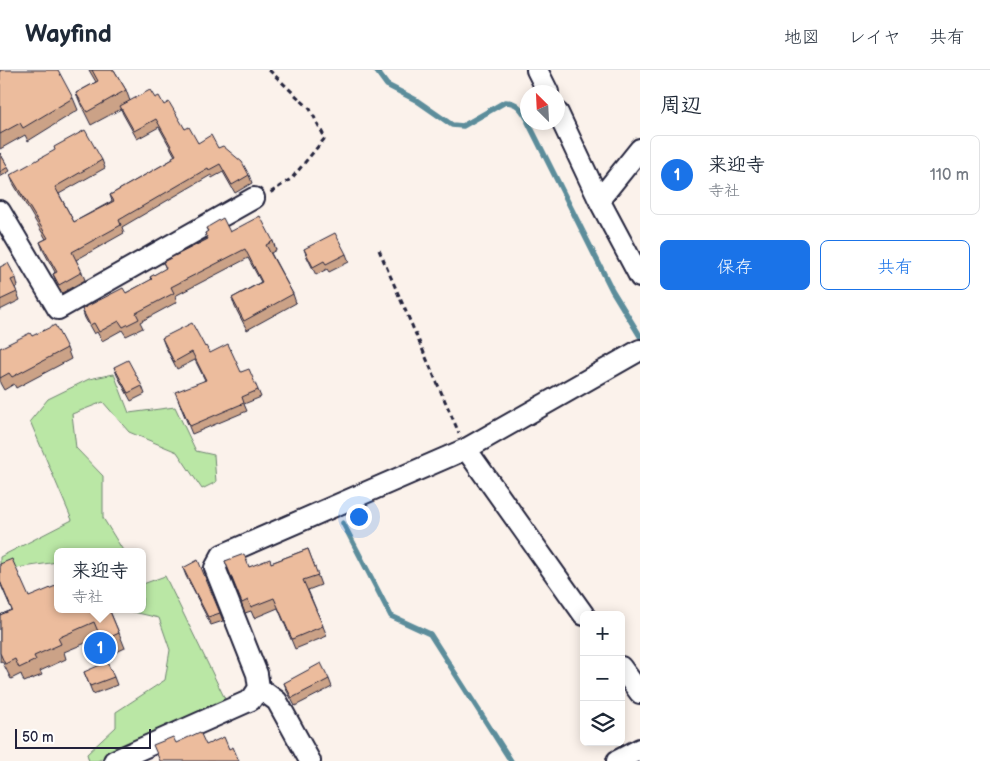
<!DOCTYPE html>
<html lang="ja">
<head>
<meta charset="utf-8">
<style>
	:root { --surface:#fff; --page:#f2f2f3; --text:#1f2937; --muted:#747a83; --line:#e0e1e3; --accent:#1a73e8 }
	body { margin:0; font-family:"Balsamiq Sans","Klee One",sans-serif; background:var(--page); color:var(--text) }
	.controls { position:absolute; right:15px; bottom:15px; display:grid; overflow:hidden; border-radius:8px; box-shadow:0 2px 12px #0003 }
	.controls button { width:45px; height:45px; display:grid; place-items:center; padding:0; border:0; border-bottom:1px solid var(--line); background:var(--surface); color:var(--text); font:25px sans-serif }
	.compass { position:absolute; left:520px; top:15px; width:45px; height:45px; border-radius:50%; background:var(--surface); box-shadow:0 2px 12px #0003; rotate:336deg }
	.scale { position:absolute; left:15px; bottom:12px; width:136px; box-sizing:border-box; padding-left:5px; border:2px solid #22223b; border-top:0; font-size:14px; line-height:18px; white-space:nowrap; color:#22223b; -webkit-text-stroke:4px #fff; paint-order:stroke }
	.you { position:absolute; left:358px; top:446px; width:18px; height:18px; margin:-12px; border:4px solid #fff; border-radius:50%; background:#1a73e8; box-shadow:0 0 0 8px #1a73e833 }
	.badge { display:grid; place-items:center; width:32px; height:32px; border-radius:50%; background:var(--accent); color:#fff; font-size:16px; font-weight:700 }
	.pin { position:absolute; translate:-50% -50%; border:2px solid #fff; box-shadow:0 1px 5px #0006 }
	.popup { position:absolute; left:54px; top:478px; width:92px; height:65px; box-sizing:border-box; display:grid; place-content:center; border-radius:8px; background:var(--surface); filter:drop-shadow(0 1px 4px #0005); font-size:16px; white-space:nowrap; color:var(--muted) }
	.popup b { font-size:19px; color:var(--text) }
	.popup::after { content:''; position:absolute; left:50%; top:100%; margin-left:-10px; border:10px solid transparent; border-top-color:var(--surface) }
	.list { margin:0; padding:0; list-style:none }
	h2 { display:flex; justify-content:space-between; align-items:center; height:65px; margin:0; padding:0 20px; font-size:21px }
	h2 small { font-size:16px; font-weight:400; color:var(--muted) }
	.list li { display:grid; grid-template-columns:32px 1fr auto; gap:15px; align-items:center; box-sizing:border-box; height:80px; margin:0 10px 10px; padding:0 10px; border:1px solid var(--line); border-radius:8px }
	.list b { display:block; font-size:19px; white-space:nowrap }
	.list p { margin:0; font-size:16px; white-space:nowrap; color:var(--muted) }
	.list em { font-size:16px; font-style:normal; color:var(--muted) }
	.actions { display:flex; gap:10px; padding:15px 20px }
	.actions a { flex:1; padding:11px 0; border:1px solid var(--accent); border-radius:8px; text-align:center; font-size:18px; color:var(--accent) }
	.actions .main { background:var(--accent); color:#fff }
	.icon { flex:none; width:28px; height:28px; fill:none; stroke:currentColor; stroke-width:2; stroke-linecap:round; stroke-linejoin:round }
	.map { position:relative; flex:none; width:640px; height:691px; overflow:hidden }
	header { display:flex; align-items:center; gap:30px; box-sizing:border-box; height:70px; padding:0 25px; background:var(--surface); border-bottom:1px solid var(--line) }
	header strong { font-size:24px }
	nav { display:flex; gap:28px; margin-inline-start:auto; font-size:18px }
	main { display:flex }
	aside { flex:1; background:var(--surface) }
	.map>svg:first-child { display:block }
	.green { fill:#bae7a5; stroke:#6e8470 }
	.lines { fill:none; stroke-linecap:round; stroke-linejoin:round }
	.stream { stroke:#5c8d9b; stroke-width:5.5 }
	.minor-casing { stroke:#22223b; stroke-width:24 }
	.path { stroke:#22223b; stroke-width:3; stroke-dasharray:5 4; stroke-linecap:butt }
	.minor { stroke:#fff; stroke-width:20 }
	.wall { fill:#cba287; stroke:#22223b }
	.building { fill:#ecbc9d; stroke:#22223b }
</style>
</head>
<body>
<header>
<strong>Wayfind</strong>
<nav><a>地図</a><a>レイヤ</a><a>共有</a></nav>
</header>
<main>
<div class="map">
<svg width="640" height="691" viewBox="0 0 640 691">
	<rect width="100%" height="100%" fill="#fbf2eb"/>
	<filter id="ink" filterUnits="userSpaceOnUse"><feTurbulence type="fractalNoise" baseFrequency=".02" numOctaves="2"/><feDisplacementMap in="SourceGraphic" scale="10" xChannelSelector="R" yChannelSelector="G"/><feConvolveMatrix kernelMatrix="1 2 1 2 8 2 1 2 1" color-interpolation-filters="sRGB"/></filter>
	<g filter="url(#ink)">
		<path class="green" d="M114,304L129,343L175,337L196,381L214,385L216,412L202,419L177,382L129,362L103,332L72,344L76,378L103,406V448L124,482H58L57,492L17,498L0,509V487L72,450L30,351L48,329L89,309Z
			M165,506L227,633L97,691H89L87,684L116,657V642L165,610L170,580L159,548L121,539H142L143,514Z"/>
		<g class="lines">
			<path class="stream" d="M376,0L387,15L416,30L452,55L463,56L505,32C518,32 522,40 528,50
				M528,52L612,220L640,266
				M343,453L391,546L430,564L511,691"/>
			<defs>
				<path id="minor" d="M537,0L548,22
					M558,43L599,130L640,207
					M599,130L640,79
					M0,141L58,239L254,128
					M466,379L584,545
					M621,597L640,623
					M259,618L277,631L310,691
					M114,691L251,630L259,618L257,604L215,498L222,485L466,379L640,280
					M617,691L640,679"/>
			</defs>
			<use href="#minor" class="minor-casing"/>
			<path class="path" d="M269,0L310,39L325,68L292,108L270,123
				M379,180L459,363"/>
			<use href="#minor" class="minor"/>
		</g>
		<path class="wall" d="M0,0L73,28L78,40L28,71L25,65L0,79Z
			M89,0H114L126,20L130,31L155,28L164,35L185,59L198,73L218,78L249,105L252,113L235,123L223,102L212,108L211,105L122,157L124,163L76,190L82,202L85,210L62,223L56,212L53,204L55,202L43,180L40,172L46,169L13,113L10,105L102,90L105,98L59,124L74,152L112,131L110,125L173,89L175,86L159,57L137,69L123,44L121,39L91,55L81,35L76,23L96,12Z
			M0,83L10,101L0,107Z
			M206,158L230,162L273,171L276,180L271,183L293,224L296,233L247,260L235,237L232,228L261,212L248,188L175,226L177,232L140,252L143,258L126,266L122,260L102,271L97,262L94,264L85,248L82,239L126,223L151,210L150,207L166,199L163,192L207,169L205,163L208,162Z
			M304,179L346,184L349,192L329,202L327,199L316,205L307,187Z
			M0,197L16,208L18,216L15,218L20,230L0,240Z
			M32,266L67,278L71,289L16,318L14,314L4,320L0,313V278Z
			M162,268L205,277L210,283L241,302L258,320L261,327L244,334L247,341L192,364L178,330L205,310L195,290L177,299L165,276Z
			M114,297L142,316L145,324L131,331L117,305Z
			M308,479L321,515L308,520L327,566L295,579L278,538L254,548L251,541L245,543L225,491L249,497L271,493Z
			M0,494L29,527L58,539H109L119,563L125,578L108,586L100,567L64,582L66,589L40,601L42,605L24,612L21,604L11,609L2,591L0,592V545L12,540L0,513Z
			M183,498L220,543L223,551L211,555L186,506Z
			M84,602L114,607L117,615L93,624Z
			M329,609L332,617L295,636L287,621L284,613Z"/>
		<path class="building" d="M0,0H58L73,28L23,58L20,53L0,64Z
			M92,0H114L126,20L87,42L76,23L98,11Z
			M150,20L155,28L159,26L164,35L169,32L185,59L189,57L198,73L211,65L218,78L223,76L242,92L249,105L232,115L220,94L209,100L208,98L119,150L121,155L72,182L82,202L59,215L53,204L57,202L40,172L48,168L10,105L55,80L54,77L85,60L102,90L55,117L74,152L114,131L110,125L173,89L172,87L176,85L156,49L134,61L120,36Z
			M0,83L8,97L0,102Z
			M260,146L273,171L266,175L293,224L244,251L232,228L262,212L245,179L171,217L174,223L136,243L139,249L123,257L119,251L99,262L94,253L90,255L82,239L123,218L126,223L152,209L150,207L166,198L163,192L208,169L205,163L208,161L206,158L223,148L230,162Z
			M335,163L346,184L326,194L324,191L313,197L304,179Z
			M8,193L16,208L11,210L17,222L0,230V197Z
			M192,253L205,277L206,276L210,283L228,274L241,302L249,299L258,320L242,327L244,333L190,356L175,322L206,310L192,282L174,292L162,268Z
			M55,255L67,278L12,307L9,303L0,308V278L30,263L32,266Z
			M128,290L142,316L128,323L114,297Z
			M308,479L318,505L303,510L323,556L292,569L274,528L251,537L248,530L242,533L225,491L244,484L249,497L270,489L271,493Z
			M12,489L29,527L58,515V539H109L119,563L102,571L94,552L58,568L61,574L34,586L36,590L19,598L15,589L5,594L0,583V545L12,540L0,511V494Z
			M198,490L220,543L208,547L183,498Z
			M107,592L114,607L90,616L84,602Z
			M321,593L329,609L292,628L284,613Z
			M200,662L206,675L224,667L229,679L233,677L239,691H160L153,675L173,667L176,673Z"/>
	</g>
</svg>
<div class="controls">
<button>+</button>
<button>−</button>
<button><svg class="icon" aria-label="layers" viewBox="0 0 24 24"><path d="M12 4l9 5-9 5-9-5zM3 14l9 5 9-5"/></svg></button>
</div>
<svg class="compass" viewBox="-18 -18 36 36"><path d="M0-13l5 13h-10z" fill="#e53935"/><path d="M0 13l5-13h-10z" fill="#747a83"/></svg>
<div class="scale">50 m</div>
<div class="you"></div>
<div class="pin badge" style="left:100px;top:578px">1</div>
<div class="popup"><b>来迎寺</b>寺社</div>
</div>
<aside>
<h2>周辺<small></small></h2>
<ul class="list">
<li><span class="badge">1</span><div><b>来迎寺</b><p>寺社</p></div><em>110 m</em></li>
</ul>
<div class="actions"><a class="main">保存</a><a>共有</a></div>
</aside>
</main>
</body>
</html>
